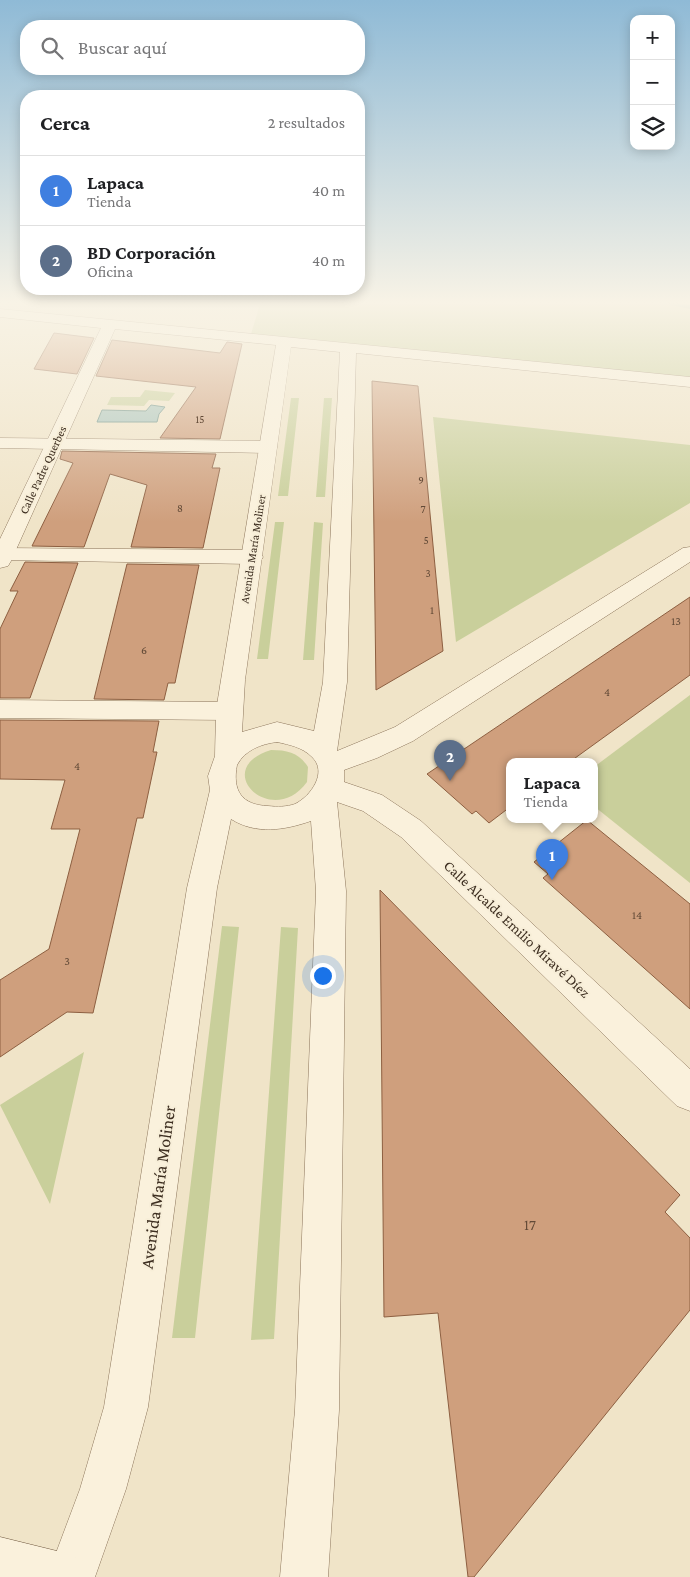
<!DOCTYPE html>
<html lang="es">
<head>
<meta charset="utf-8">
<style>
	:root { --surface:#fff; --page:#f6f6f6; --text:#202124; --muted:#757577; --line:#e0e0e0; --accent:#9e2a2b }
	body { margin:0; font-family:"Crimson Pro",serif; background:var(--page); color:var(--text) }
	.controls { position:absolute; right:15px; top:15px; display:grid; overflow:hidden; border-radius:10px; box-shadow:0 2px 12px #0003 }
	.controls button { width:45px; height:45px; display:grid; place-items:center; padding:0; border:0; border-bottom:1px solid var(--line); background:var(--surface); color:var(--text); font:25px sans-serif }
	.you { position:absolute; left:322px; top:975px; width:18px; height:18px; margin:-12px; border:4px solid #fff; border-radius:50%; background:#1a73e8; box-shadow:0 0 0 8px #1a73e833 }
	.badge { display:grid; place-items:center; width:32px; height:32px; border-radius:50%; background:var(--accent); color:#fff; font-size:16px; font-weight:700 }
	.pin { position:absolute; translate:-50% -41px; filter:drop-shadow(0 1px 2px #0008) }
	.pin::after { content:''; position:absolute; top:26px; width:18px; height:15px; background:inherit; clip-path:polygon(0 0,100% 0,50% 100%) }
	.popup { position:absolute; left:506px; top:758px; width:92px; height:65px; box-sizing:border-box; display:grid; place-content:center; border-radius:10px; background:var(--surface); filter:drop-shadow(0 1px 4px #0005); font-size:16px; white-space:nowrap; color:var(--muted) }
	.popup b { font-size:19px; color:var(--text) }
	.popup::after { content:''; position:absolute; left:50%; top:100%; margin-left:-10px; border:10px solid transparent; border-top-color:var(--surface) }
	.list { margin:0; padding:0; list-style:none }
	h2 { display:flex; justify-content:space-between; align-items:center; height:65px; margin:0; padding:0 20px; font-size:21px }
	h2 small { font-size:16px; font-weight:400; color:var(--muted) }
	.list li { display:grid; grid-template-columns:32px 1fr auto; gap:15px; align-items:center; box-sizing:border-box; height:70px; padding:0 20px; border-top:1px solid var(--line) }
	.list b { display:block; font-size:19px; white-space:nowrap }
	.list p { margin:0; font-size:16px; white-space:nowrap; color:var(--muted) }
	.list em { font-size:16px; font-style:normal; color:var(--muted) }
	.icon { flex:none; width:28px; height:28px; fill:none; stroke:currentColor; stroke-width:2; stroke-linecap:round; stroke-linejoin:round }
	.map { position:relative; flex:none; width:690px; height:1577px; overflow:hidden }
	.search { position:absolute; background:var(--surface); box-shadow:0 2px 12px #0003; left:20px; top:20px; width:345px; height:55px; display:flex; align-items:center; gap:12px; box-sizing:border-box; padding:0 18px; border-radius:20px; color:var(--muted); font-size:19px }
	.panel { position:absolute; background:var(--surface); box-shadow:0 2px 12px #0003; left:20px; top:90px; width:345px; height:205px; border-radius:20px }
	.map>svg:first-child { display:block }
	.green { fill:#c9cf9b }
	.water { fill:#a9c4bc; stroke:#6f938a }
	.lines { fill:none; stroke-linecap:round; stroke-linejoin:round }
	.stream { fill:#6f938a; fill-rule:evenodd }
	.building { fill:#cf9f7d; stroke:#8d5f41 }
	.pedestrian-casing { stroke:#8d765c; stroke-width:1 }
	.minor-casing { stroke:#8d765c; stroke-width:1 }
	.secondary-casing { stroke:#6f573f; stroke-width:1 }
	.pedestrian { fill:#faf1dc; fill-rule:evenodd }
	.minor { fill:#faf1dc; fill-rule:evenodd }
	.secondary { fill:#faf1dc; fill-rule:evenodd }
	.labels { text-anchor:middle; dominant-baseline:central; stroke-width:4; stroke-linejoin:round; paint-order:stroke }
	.far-number-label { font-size:11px; fill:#624a37 }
	.far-street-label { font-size:12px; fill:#3d2e20; stroke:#f7eed8 }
	.number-label { font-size:12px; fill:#624a37 }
	.street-label { font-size:15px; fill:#3d2e20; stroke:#f7eed8 }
	.near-number-label { font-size:15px; fill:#624a37 }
	.near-street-label { font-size:18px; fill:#3d2e20; stroke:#f7eed8 }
</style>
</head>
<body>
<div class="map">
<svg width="690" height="1577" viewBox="0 0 690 1577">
	<rect width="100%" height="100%" fill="#f0e4c8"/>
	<path class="green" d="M261,301H690V378L251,334Z
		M145,390L175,393L169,401L149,400L144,406L107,405L111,397H140Z
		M291,398H299L288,496H278Z
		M324,398H332L325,497H316Z
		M433,417L690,445V503L456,642Z
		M275,522H284L268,659H257Z
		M314,522L323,523L314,660H303Z
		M690,695V883L595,807L594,767Z
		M271,750C288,750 299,753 308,767L307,782C272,830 209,769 271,750Z
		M222,926L239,927L195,1338H172Z
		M281,927L298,928L274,1339L251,1340Z
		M84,1052L50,1204L0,1105Z"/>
	<path class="water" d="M151,405L165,407L159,414L157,422H97L102,410L146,411Z"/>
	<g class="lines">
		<path class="stream" d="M652,301H667L690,305V309Z"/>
	</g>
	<path class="building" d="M54,333L94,338L77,374L34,369Z
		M112,340L220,353L227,342L242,344L220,439L160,438L196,387L96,376Z
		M372,381L418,386L443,651L376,690Z
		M62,451L216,454L212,468H220L203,548L131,547L147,485L110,474L84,547L32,546L73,463L60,459Z
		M25,562L78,563L30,698H0V629L18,591H10Z
		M127,564L199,565L175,683H168L164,700L94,699Z
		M690,597V675L571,761H510V807L489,823L476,811L472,814L427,774Z
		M0,720L159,721L153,752H157L143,818H137L93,1013L67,1012L0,1057V980L49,949L80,829H51L65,780L0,779Z
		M587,820L690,904V1009L543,878L548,874L534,862Z
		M380,890L680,1195L665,1212L690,1238V1310L474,1577H468L438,1313L384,1317Z"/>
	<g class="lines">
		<defs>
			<path id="pedestrian" d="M0,438L268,441L274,443L277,447L274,451L268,453L0,448Z
				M0,548L252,550L260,552L263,557L260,562L252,564L0,560Z
				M0,700L229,702L238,704L242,711L238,718L229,720L0,718Z"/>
			<path id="minor" d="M0,309L690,377V387L356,353L347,682L337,751L395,727L683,548L690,547V562L413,741L377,758L344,770V782L382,795L421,821L690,1069V1111L677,1106L401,837L363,811L337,802L346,891L339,1410L328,1577H280L295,1410L316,891L311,821C285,830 256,835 231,819L217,888L148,1407L126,1489L95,1577H47L80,1489L104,1407L187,888L210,790L208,776L215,756L216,711L221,680L276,345L115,329L11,561L8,566L0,568V539L101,328L0,317ZM291,347L340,352L323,682L314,731L277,722L242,732L245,680ZM277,742C290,745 302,747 312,757C328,772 311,796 295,804C286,807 278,807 268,806C242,805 232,791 237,765C245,750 261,744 277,742Z"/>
			<path id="secondary" d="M0,1537L65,1553L82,1560L89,1577H0Z"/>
		</defs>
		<use href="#pedestrian" class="pedestrian-casing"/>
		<use href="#minor" class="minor-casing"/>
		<use href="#secondary" class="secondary-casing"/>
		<use href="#pedestrian" class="pedestrian"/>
		<use href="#minor" class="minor"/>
		<use href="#secondary" class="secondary"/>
	</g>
	<linearGradient id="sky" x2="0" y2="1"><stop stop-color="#8fbad6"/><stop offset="0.58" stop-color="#f8f3e6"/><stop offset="1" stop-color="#f8f3e6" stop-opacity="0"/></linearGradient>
	<rect width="690" height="522" fill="url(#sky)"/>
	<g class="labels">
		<g class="far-number-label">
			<text x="200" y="419">15</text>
			<text x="421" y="480">9</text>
			<text x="180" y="508">8</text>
			<text x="423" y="509">7</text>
			<text x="426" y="540">5</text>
			<text x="428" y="573">3</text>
		</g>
		<g class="far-street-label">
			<text transform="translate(43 470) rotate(-65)">Calle Padre Querbes</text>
			<text transform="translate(253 549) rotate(-81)">Avenida María Moliner</text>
		</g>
		<g class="number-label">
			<text x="432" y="610">1</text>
			<text x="676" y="621">13</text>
			<text x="144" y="650">6</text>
			<text x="607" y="692">4</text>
			<text x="77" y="766">4</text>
			<text x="637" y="915">14</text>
			<text x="67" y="961">3</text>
		</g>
		<g class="street-label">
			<text transform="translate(517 929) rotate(43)">Calle Alcalde Emilio Miravé Díez</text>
		</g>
		<g class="near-number-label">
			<text x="530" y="1225">17</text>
		</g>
		<g class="near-street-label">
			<text transform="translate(158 1187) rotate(-82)">Avenida María Moliner</text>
		</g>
	</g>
</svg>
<div class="controls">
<button>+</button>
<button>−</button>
<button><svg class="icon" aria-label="layers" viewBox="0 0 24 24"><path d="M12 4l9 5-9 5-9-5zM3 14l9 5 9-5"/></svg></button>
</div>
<div class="you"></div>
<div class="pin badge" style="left:552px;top:880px;background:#3f7fe0">1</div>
<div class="popup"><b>Lapaca</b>Tienda</div>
<div class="pin badge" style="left:450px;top:781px;background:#5c6f8a">2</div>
<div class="search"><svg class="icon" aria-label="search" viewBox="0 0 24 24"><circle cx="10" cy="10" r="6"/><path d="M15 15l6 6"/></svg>Buscar aquí</div>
<section class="panel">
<h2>Cerca<small>2 resultados</small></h2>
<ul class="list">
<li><span class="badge" style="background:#3f7fe0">1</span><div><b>Lapaca</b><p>Tienda</p></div><em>40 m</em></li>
<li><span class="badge" style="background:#5c6f8a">2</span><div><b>BD Corporación</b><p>Oficina</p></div><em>40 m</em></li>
</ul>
</section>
</div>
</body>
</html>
